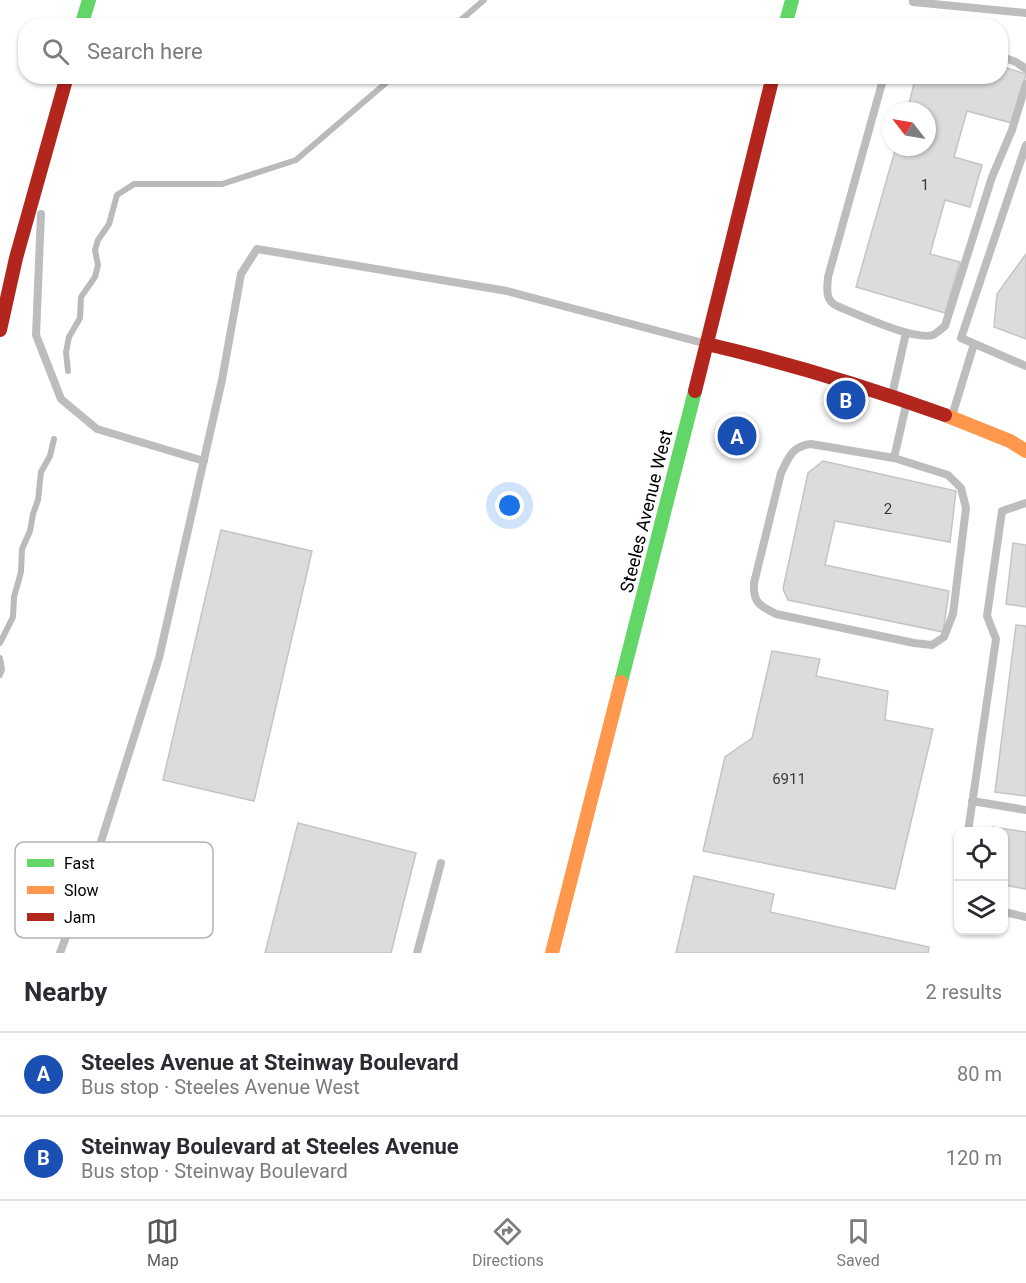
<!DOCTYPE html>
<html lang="en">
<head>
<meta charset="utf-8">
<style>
	:root { --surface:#fff; --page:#f7f7f7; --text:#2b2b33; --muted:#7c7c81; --line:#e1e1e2; --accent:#595959 }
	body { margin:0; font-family:Roboto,sans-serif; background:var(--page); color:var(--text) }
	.controls { position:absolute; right:18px; bottom:18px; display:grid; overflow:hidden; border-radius:12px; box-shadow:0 2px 4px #0004 }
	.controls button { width:54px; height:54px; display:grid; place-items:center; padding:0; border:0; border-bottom:2px solid var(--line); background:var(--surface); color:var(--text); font:30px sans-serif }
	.compass { position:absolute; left:882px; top:102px; width:54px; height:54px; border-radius:50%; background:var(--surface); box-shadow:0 2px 4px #0004; rotate:301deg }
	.you { position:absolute; left:510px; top:506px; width:21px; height:21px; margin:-15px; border:4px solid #fff; border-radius:50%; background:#1a73e8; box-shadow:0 0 0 9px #1a73e833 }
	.badge { display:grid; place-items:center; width:39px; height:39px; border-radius:50%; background:var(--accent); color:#fff; font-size:20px; font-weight:700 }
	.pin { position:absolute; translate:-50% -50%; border:3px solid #fff; box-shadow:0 2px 6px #0006 }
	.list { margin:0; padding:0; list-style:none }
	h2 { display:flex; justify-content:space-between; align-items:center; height:78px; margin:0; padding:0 24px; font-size:26px }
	h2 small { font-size:20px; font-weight:400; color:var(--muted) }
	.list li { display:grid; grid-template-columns:39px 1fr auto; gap:18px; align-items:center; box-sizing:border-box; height:84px; padding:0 24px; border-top:2px solid var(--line) }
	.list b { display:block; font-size:22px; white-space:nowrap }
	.list p { margin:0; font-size:20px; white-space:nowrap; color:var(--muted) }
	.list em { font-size:20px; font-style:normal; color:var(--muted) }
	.icon { flex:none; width:33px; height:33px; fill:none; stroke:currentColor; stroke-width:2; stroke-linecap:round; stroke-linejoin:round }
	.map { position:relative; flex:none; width:1026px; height:953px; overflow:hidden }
	.search { position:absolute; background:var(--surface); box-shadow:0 2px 4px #0004; left:18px; right:18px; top:18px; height:66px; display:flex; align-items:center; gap:15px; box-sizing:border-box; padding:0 21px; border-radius:24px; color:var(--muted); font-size:22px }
	.sheet { height:246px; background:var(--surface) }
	nav { display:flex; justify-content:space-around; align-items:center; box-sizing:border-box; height:84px; border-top:2px solid var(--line); background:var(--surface); font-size:16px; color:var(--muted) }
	nav a { display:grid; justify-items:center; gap:3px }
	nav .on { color:var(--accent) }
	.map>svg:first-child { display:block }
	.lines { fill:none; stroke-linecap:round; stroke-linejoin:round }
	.stream { stroke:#bababa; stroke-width:6 }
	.building { fill:#dcdcdc; stroke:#c4c4c4; stroke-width:1.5 }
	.lane { stroke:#bdbdbd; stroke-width:8 }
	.fast { stroke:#63d668; stroke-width:14 }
	.slow { stroke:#ff974d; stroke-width:14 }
	.jam { stroke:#b3261e; stroke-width:14 }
	.labels { text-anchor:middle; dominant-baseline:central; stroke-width:4.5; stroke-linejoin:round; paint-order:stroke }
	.number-label { font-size:15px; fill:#373737 }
	.street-label { font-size:18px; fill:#000; stroke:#fff }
	.key { fill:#fff; stroke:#b2b2b2; stroke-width:1.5 }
	.key-label { font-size:16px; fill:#000 }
</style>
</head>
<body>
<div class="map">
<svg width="1026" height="953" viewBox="0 0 1026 953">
	<rect width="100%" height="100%" fill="#fff"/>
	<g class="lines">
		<path class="stream" d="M454,26L484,0
			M68,371L66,352L69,337L80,318L81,297L95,277L98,265L95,250L98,240L109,224L117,195L134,184H222L296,160L394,76
			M0,643L13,617L14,597L21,572L22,549L30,531L33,514L38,500L41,472L50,456L54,439
			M0,658L2,670L0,675"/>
	</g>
	<path class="building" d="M1000,66L1026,74L1012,123L967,111L954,157L982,165L970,207L945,200L930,254L960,262L945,313L856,287L896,147H927V111H907L916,76H1000Z
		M1026,254V339L994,327L997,294Z
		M823,461L956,491L950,542L835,521L825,565L949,591L943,632L788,600L783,589L808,473Z
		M221,530L312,551L254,801L163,780Z
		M1013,543L1026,545V607L1006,604Z
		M1016,625L1026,626V796L995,792Z
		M772,651L820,659L816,676L888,691L885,720L933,729L895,889L703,851L725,757L752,738Z
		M298,823L416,853L391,953H265Z
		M992,827L1026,832V889L1004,885V832H991Z
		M694,876L774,894L770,912L929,947L928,953H676Z"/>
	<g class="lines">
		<path class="lane" d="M913,0V2L1026,13
			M1000,56L1016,62L1026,69
			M884,76L828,277C827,290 825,300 837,306C857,314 914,341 933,335C937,333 941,329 945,326L992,177L1012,130L1026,84
			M1026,145L961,338L1026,366
			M41,214L36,335L61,399L97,429L204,461
			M892,395L906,333
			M952,416L974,344
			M894,458L948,475L961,488L966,508L953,614L944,637L932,645L914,643L776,614C759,605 753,603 754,583L781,473C789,457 792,446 811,444L894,458L907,401
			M972,801L1026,810
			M968,832L996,639L987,616L1002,511L1026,503
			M958,897V903
			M1004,912L1026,917
			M60,953L99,848L159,658L222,380L241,274L257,249L507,291L707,344
			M417,953L441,863"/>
		<path class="fast" d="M81,26L89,0
			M785,26L792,0
			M621,682L695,391"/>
		<path class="slow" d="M945,415L1010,441L1026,451
			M552,953L621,682"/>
		<path class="jam" d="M0,330L16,258L67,76
			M707,344C788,363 867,387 945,415
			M695,391L773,76"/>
	</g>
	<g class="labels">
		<g class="number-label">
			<text x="925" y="185">1</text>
			<text x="888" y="509">2</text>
			<text x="789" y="779">6911</text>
		</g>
		<g class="street-label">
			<text transform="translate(646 511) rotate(-76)">Steeles Avenue West</text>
		</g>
	</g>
	<rect x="15" y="842" width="198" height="96" rx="9" class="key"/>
	<rect x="27" y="859" width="27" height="8" fill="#63d668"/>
	<rect x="27" y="886" width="27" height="8" fill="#ff974d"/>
	<rect x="27" y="913" width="27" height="8" fill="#b3261e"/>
	<g class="key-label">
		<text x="64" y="869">Fast</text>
		<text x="64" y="896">Slow</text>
		<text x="64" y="923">Jam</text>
	</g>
</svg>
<div class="controls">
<button><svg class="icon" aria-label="locate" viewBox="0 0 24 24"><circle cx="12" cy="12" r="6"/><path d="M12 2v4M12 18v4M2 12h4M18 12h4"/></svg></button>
<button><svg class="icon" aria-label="layers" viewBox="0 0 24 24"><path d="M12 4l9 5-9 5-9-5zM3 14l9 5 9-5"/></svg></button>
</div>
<svg class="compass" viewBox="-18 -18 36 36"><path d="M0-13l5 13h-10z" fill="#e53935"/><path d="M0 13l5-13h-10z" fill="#7c7c81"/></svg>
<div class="you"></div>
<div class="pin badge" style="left:737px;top:436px;background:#1a4fb4">A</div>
<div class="pin badge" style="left:846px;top:400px;background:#1a4fb4">B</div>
<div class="search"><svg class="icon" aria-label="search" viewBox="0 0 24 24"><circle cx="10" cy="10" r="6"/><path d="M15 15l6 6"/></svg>Search here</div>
</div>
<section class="sheet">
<h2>Nearby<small>2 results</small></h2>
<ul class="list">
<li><span class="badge" style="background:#1a4fb4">A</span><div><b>Steeles Avenue at Steinway Boulevard</b><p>Bus stop · Steeles Avenue West</p></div><em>80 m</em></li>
<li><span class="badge" style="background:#1a4fb4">B</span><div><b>Steinway Boulevard at Steeles Avenue</b><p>Bus stop · Steinway Boulevard</p></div><em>120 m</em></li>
</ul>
</section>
<nav>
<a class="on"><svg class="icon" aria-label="map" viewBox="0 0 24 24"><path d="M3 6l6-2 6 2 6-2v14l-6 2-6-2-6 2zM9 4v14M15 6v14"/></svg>Map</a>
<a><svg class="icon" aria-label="directions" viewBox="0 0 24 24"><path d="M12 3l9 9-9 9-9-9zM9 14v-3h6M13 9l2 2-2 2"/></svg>Directions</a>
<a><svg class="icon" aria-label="saved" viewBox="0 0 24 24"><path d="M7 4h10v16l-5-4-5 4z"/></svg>Saved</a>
</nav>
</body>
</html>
